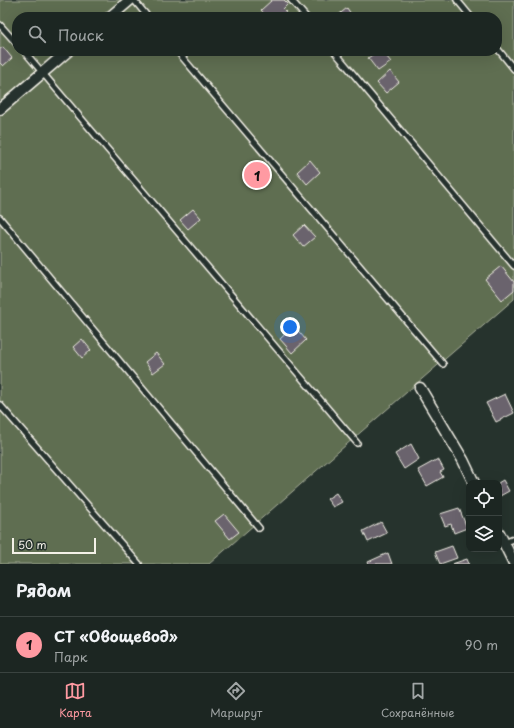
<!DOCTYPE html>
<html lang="ru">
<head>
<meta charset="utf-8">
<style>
	:root { --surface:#1c2622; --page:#29322f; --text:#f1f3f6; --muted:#a0a5a5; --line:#3a4340; --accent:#ff9aa2 }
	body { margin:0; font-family:"Playpen Sans",sans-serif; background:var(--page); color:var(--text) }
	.controls { position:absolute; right:12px; bottom:12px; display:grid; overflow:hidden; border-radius:8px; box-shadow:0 4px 16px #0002 }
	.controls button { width:36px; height:36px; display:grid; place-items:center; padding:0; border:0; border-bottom:1px solid var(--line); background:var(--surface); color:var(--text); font:20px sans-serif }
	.scale { position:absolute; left:12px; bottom:10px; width:84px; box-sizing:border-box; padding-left:4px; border:2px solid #f4f1e8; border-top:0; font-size:11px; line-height:14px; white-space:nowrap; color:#f4f1e8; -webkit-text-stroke:3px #26332d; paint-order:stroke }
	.you { position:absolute; left:290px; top:327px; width:14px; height:14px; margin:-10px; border:3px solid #fff; border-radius:50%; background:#1a73e8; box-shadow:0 0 0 6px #1a73e833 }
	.badge { display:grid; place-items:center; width:26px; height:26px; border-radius:50%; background:var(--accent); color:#111; font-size:13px; font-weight:700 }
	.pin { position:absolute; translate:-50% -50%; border:2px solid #fff; box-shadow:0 1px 4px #0006 }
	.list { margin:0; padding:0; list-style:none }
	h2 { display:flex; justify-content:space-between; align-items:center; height:52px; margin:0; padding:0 16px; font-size:17px }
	h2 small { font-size:13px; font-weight:400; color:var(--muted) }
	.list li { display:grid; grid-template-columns:26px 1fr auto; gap:12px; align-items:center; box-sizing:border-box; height:56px; padding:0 16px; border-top:1px solid var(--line) }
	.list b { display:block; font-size:15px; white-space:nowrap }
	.list p { margin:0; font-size:13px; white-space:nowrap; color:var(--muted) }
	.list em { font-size:13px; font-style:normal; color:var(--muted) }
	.icon { flex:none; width:22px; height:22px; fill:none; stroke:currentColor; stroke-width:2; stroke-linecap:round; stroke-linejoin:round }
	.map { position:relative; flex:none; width:514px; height:564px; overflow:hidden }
	.search { position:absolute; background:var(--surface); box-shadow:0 4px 16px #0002; left:12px; right:12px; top:12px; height:44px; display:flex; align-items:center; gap:10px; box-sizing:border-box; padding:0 14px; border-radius:16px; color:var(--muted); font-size:15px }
	.sheet { height:108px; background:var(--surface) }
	nav { display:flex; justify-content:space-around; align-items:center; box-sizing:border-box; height:56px; border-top:1px solid var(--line); background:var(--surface); font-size:11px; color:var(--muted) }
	nav a { display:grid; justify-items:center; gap:2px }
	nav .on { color:var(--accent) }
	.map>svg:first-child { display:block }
	.green { fill:#5f6e51; stroke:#aab09c; fill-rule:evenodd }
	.building { fill:#6b646d; stroke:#f4f1e8 }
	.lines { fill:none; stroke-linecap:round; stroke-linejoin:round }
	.service-casing { stroke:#f4f1e8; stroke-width:8 }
	.minor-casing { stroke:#f4f1e8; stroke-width:13 }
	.service { stroke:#26332d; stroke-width:5 }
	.minor { stroke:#26332d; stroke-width:10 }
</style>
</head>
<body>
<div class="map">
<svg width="514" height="564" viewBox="0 0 514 564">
	<rect width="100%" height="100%" fill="#26332d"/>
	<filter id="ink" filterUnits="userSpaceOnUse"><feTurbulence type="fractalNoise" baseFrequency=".025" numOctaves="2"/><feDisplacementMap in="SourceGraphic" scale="8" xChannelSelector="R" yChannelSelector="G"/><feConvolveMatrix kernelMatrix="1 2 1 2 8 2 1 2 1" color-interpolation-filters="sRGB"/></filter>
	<g filter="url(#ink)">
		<path class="green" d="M0,0H514V299L209,564H0ZM17,17H497V51H17Z"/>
		<path class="building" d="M272,0H284L288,4L283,9L286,12L280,17H267L261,10Z
			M347,8L353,17H336Z
			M3,47L12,58L3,66L0,63V49Z
			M378,51H382L391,62L378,71L368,58Z
			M390,71L399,82L386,93L377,83Z
			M310,160L320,172L307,184L297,172Z
			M193,209L201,218L188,229L180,220Z
			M304,225L315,237L303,247L293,235Z
			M501,266L514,282V290L502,300L485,279Z
			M294,326L306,340L292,353L280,339Z
			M82,339L91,350L82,358L73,347Z
			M156,353L165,364L153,373L145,362Z
			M505,394L514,413L496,422L486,403Z
			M411,444L419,459L404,469L395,454Z
			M438,459L444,470L440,472L443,477L427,486L418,470Z
			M503,480L509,491L500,496L498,483Z
			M336,493L342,502L333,507L327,499Z
			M459,508L467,528L454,533L451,524L445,526L440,514Z
			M224,514L239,532L230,539L215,521Z
			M381,522L387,533L368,542L363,531Z
			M452,546L457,558L440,564L435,552Z
			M388,553L392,564H369L368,562Z
			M467,559L469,564H452Z"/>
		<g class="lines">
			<defs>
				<path id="service" d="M134,0L148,17
					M291,0L306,17
					M457,0L471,17
					M0,25L17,44
					M497,48L514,69
					M24,51L357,443
					M177,51L443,364
					M334,51L514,266
					M0,218L259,528
					M0,405L139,564
					M504,543L514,539"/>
				<path id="minor" d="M110,17L130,0
					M0,109L68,51
					M420,388L463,460L474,483
					M499,533L514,563"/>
			</defs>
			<use href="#service" class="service-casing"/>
			<use href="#minor" class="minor-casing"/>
			<use href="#service" class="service"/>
			<use href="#minor" class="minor"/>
		</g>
	</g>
</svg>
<div class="controls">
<button><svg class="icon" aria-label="locate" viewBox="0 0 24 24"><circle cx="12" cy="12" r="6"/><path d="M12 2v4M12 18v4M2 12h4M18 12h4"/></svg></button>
<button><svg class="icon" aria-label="layers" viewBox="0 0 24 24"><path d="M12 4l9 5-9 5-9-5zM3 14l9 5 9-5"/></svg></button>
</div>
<div class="scale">50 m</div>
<div class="you"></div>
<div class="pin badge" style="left:257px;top:175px">1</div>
<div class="search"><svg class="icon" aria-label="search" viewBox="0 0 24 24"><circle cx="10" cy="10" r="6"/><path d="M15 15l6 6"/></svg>Поиск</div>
</div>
<section class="sheet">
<h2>Рядом<small></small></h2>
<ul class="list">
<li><span class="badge">1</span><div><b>СТ «Овощевод»</b><p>Парк</p></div><em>90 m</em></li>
</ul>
</section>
<nav>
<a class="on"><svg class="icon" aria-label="map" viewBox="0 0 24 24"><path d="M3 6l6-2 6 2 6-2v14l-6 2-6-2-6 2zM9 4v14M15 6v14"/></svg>Карта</a>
<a><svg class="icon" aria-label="directions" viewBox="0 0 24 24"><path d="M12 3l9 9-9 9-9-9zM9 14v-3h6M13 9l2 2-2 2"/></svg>Маршрут</a>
<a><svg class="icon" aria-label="saved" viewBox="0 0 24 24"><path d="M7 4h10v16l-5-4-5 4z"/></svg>Сохранённые</a>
</nav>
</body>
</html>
